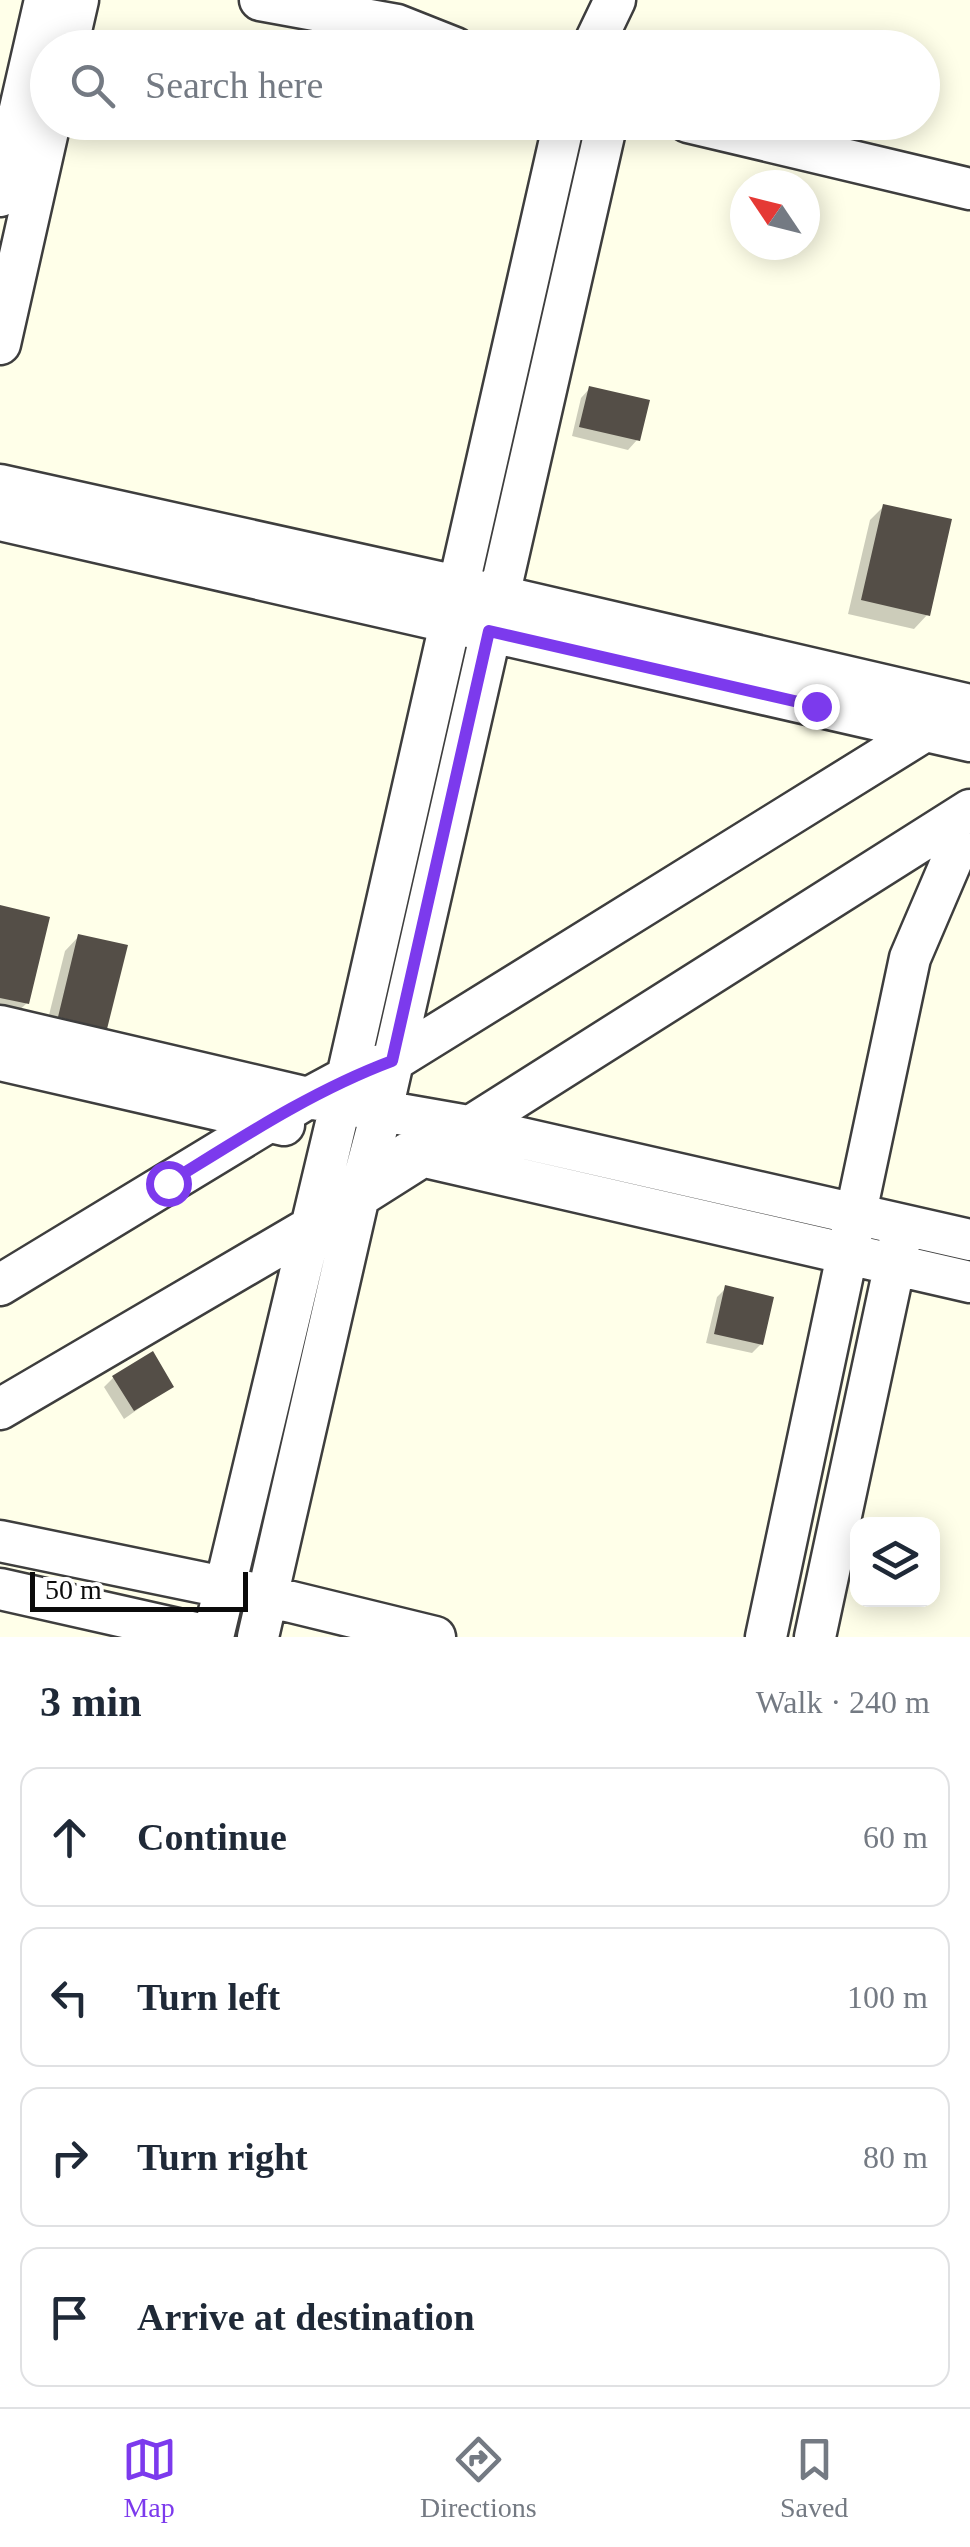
<!DOCTYPE html>
<html lang="en">
<head>
<meta charset="utf-8">
<style>
	:root { --surface:#fff; --page:#f2f2f3; --text:#1f2937; --muted:#747a83; --line:#e0e1e3; --accent:#7c3aed }
	body { margin:0; font-family:Georgia,serif; background:var(--page); color:var(--text) }
	.controls { position:absolute; right:30px; bottom:30px; display:grid; overflow:hidden; border-radius:20px; box-shadow:0 5px 25px #0003 }
	.controls button { width:90px; height:90px; display:grid; place-items:center; padding:0; border:0; border-bottom:2px solid var(--line); background:var(--surface); color:var(--text); font:50px sans-serif }
	.compass { position:absolute; left:730px; top:170px; width:90px; height:90px; border-radius:50%; background:var(--surface); box-shadow:0 5px 25px #0003; rotate:305deg }
	.scale { position:absolute; left:30px; bottom:25px; width:218px; box-sizing:border-box; padding-left:10px; border:5px solid #0b0b0b; border-top:0; font-size:28px; line-height:35px; white-space:nowrap; color:#0b0b0b; -webkit-text-stroke:8px #fff; paint-order:stroke }
	.stop { position:absolute; width:30px; height:30px; margin:-22px; border:8px solid #7c3aed; border-radius:50%; background:#fff }
	.stop.end { background:#7c3aed; border-color:#fff; box-shadow:0 2px 10px #0008 }
	.list { margin:0; padding:0; list-style:none }
	h2 { display:flex; justify-content:space-between; align-items:center; height:130px; margin:0; padding:0 40px; font-size:42px }
	h2 small { font-size:32px; font-weight:400; color:var(--muted) }
	.list li { display:grid; grid-template-columns:65px 1fr auto; gap:30px; align-items:center; box-sizing:border-box; height:140px; margin:0 20px 20px; padding:0 20px; border:2px solid var(--line); border-radius:20px }
	.list b { display:block; font-size:38px; white-space:nowrap }
	.list em { font-size:32px; font-style:normal; color:var(--muted) }
	.icon { flex:none; width:55px; height:55px; fill:none; stroke:currentColor; stroke-width:2; stroke-linecap:round; stroke-linejoin:round }
	.map { position:relative; flex:none; width:970px; height:1637px; overflow:hidden }
	.search { position:absolute; background:var(--surface); box-shadow:0 5px 25px #0003; left:30px; right:30px; top:30px; height:110px; display:flex; align-items:center; gap:25px; box-sizing:border-box; padding:0 35px; border-radius:55px; color:var(--muted); font-size:38px }
	.sheet { height:770px; background:var(--surface) }
	nav { display:flex; justify-content:space-around; align-items:center; box-sizing:border-box; height:140px; border-top:2px solid var(--line); background:var(--surface); font-size:28px; color:var(--muted) }
	nav a { display:grid; justify-items:center; gap:5px }
	nav .on { color:var(--accent) }
	.map>svg:first-child { display:block }
	.shadow { fill:#0003 }
	.building { fill:#544e47 }
	.lines { fill:none; stroke-linecap:round; stroke-linejoin:round }
	.minor-casing { stroke:#3e3e3e; stroke-width:45 }
	.minor { stroke:#fff; stroke-width:40 }
	.route { stroke:#7c3aed; stroke-width:12 }
</style>
</head>
<body>
<div class="map">
<svg width="970" height="1637" viewBox="0 0 970 1637">
	<rect width="100%" height="100%" fill="#ffffe9"/>
	<path class="shadow" d="M590,388L637,440L628,450L572,436L581,398Z
		M884,506L928,614L914,629L848,614L870,520Z
		M0,908L27,1003L12,1017L0,1014Z
		M79,936L105,1028L91,1042L45,1031L65,951Z
		M726,1288L761,1344L752,1353L706,1343L717,1297Z
		M113,1378L171,1386L124,1419L104,1387Z"/>
	<path class="building" d="M589,386L650,400L640,441L579,427Z
		M883,504L952,519L930,616L861,600Z
		M0,905L50,917L29,1004L0,998Z
		M78,934L128,945L107,1029L58,1017Z
		M725,1285L774,1297L763,1345L714,1334Z
		M153,1351L174,1387L134,1411L112,1376Z"/>
	<g class="lines">
		<defs>
			<path id="minor" d="M260,0L397,25L455,48
				M67,48L78,0
				M592,48L615,0
				M688,122L970,189
				M0,196L45,0
				M0,344L50,122
				M0,485L457,586L970,705
				M0,520L970,741
				M0,1026L308,1098L468,1126L970,1240
				M0,1060L284,1125
				M408,1153L970,1282
				M0,1285L308,1098L347,1077L393,1061L925,731L970,707
				M0,1409L311,1227L970,810
				M0,1541L267,1596L435,1637
				M0,1589L213,1637
				M213,1637L347,1077L564,122
				M258,1637L359,1196L382,1110L607,122
				M766,1637L910,958L970,818
				M815,1637L900,1240"/>
		</defs>
		<use href="#minor" class="minor-casing"/>
		<use href="#minor" class="minor"/>
	</g>
	<g class="lines">
		<path class="route" d="M168,1183C241,1138 312,1091 392,1061L489,631L816,706"/>
	</g>
</svg>
<div class="controls">
<button><svg class="icon" aria-label="layers" viewBox="0 0 24 24"><path d="M12 4l9 5-9 5-9-5zM3 14l9 5 9-5"/></svg></button>
</div>
<svg class="compass" viewBox="-18 -18 36 36"><path d="M0-13l5 13h-10z" fill="#e53935"/><path d="M0 13l5-13h-10z" fill="#747a83"/></svg>
<div class="scale">50 m</div>
<div class="stop" style="left:168px;top:1183px"></div>
<div class="stop end" style="left:816px;top:706px"></div>
<div class="search"><svg class="icon" aria-label="search" viewBox="0 0 24 24"><circle cx="10" cy="10" r="6"/><path d="M15 15l6 6"/></svg>Search here</div>
</div>
<section class="sheet">
<h2>3 min<small>Walk · 240 m</small></h2>
<ul class="list">
<li><svg class="icon" aria-label="ahead" viewBox="0 0 24 24"><path d="M12 20V5M6 11l6-6 6 6"/></svg><div><b>Continue</b></div><em>60 m</em></li>
<li><svg class="icon" aria-label="left" viewBox="0 0 24 24"><path d="M17 20v-9H6M10 6l-5 5 5 5"/></svg><div><b>Turn left</b></div><em>100 m</em></li>
<li><svg class="icon" aria-label="right" viewBox="0 0 24 24"><path d="M7 20v-9h11M14 6l5 5-5 5"/></svg><div><b>Turn right</b></div><em>80 m</em></li>
<li><svg class="icon" aria-label="arrive" viewBox="0 0 24 24"><path d="M6 21V4h12l-3 4 3 4H6"/></svg><div><b>Arrive at destination</b></div></li>
</ul>
</section>
<nav>
<a class="on"><svg class="icon" aria-label="map" viewBox="0 0 24 24"><path d="M3 6l6-2 6 2 6-2v14l-6 2-6-2-6 2zM9 4v14M15 6v14"/></svg>Map</a>
<a><svg class="icon" aria-label="directions" viewBox="0 0 24 24"><path d="M12 3l9 9-9 9-9-9zM9 14v-3h6M13 9l2 2-2 2"/></svg>Directions</a>
<a><svg class="icon" aria-label="saved" viewBox="0 0 24 24"><path d="M7 4h10v16l-5-4-5 4z"/></svg>Saved</a>
</nav>
</body>
</html>
